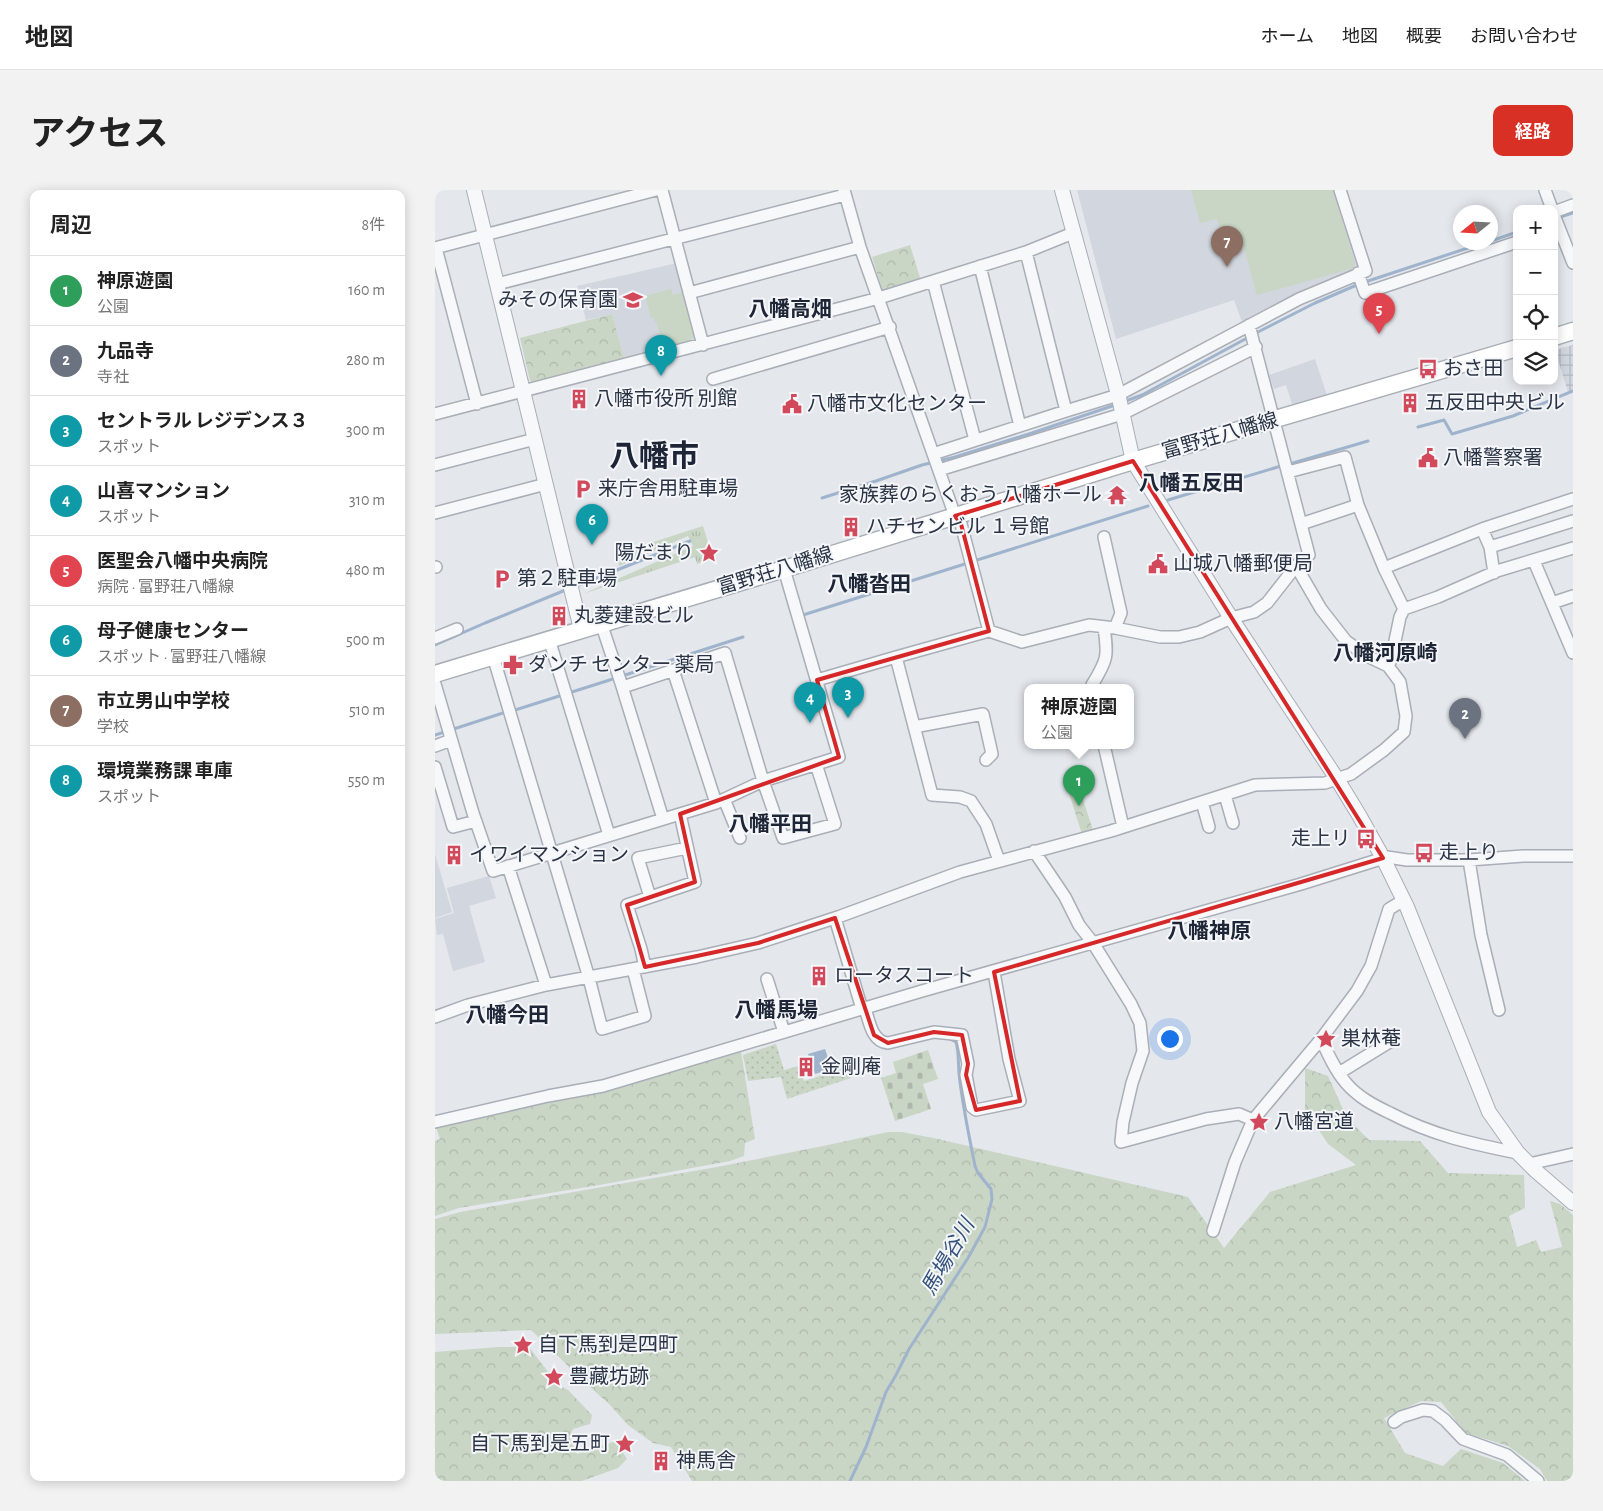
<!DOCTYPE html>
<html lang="ja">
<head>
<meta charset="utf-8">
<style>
	:root { --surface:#fff; --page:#f2f2f2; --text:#222; --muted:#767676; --line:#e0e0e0; --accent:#d93025 }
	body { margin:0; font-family:"Alegreya Sans","Noto Sans JP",sans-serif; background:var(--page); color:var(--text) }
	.controls { position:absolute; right:15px; top:15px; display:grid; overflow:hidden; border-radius:10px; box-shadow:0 2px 12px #0003 }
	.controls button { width:45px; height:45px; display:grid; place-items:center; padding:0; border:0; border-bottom:1px solid var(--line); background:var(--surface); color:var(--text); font:25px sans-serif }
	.compass { position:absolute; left:1018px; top:15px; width:45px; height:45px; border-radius:50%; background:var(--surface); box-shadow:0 2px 12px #0003; rotate:252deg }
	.you { position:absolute; left:734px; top:848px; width:18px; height:18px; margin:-12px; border:4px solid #fff; border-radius:50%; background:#1a73e8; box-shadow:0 0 0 8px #1a73e833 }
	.badge { display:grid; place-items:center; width:32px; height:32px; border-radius:50%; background:var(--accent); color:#fff; font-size:16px; font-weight:700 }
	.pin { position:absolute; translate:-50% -41px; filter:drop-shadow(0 1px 2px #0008) }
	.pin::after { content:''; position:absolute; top:26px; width:18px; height:15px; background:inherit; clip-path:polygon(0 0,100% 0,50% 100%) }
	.popup { position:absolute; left:589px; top:494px; width:110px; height:65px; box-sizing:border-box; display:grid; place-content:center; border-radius:10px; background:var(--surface); filter:drop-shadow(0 1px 4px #0005); font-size:16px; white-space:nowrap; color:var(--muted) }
	.popup b { font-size:19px; color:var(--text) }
	.popup::after { content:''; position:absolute; left:50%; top:100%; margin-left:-10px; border:10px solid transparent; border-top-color:var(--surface) }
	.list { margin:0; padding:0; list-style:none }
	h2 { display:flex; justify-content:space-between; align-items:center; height:65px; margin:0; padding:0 20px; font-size:21px }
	h2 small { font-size:16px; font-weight:400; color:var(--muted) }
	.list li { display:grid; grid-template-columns:32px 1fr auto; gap:15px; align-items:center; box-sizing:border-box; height:70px; padding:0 20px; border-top:1px solid var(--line) }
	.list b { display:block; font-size:19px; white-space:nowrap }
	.list p { margin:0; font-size:16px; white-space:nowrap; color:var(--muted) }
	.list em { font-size:16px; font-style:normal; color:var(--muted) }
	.icon { flex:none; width:28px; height:28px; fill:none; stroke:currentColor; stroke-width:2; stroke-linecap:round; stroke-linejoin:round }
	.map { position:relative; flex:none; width:1138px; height:1291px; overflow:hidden; border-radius:10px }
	header { display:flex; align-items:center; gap:30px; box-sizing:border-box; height:70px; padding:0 25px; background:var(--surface); border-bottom:1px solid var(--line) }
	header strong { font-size:24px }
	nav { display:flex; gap:28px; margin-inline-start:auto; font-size:18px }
	.intro { display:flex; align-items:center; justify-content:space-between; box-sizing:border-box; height:120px; padding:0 30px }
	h1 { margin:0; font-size:35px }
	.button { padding:12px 22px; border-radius:10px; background:var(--accent); color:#fff; font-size:18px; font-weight:700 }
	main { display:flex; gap:30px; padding:0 30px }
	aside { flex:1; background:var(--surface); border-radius:10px; box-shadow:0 2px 12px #0003 }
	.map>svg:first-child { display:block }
	.built { fill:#d2d6de }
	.industrial { fill:url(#industrial-grid) }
	.grass { fill:url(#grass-tufts) }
	.forest { fill:url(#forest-crowns) }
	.cemetery { fill:url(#cemetery-stones) }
	.garden { fill:url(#garden-dots) }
	.pitch { fill:#c9d6c5 }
	.water { fill:#9fb4cc }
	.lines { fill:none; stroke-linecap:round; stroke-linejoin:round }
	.stream { stroke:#9fb4cc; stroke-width:3 }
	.minor-casing { stroke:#a9aeb7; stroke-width:14 }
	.tertiary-casing { stroke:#a9aeb7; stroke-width:16 }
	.secondary-casing { stroke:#a9aeb7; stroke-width:19 }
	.minor { stroke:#f7f8fa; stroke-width:11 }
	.tertiary { stroke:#f7f8fa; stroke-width:14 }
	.secondary { stroke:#fff; stroke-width:16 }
	.marked { fill:none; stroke:#d62828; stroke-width:4; stroke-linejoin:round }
	.labels { text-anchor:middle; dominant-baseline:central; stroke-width:4; stroke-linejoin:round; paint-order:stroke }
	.poi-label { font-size:20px; fill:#2b3445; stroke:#f4f6f9; text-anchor:start }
	.street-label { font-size:20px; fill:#2b3445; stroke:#f4f6f9 }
	.neighbourhood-label { font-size:21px; font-weight:bold; fill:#1d2536; stroke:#f4f6f9 }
	.water-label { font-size:21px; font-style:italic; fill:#34527a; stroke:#f4f6f9 }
	.town-label { font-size:30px; font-weight:bold; fill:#1d2536; stroke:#f4f6f9 }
</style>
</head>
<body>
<header>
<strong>地図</strong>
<nav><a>ホーム</a><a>地図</a><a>概要</a><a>お問い合わせ</a></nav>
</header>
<div class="intro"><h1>アクセス</h1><a class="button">経路</a></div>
<main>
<aside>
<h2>周辺<small>8件</small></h2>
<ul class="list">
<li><span class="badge" style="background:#2e9e5b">1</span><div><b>神原遊園</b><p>公園</p></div><em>160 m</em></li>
<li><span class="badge" style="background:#6b7280">2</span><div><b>九品寺</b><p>寺社</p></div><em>280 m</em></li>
<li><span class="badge" style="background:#0f9aa8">3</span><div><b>セントラル レジデンス３</b><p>スポット</p></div><em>300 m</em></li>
<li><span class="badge" style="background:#0f9aa8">4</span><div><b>山喜マンション</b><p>スポット</p></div><em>310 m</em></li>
<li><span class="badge" style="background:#e0444e">5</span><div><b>医聖会八幡中央病院</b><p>病院 · 富野荘八幡線</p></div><em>480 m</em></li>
<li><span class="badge" style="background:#0f9aa8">6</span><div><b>母子健康センター</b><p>スポット · 富野荘八幡線</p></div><em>500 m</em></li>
<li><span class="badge" style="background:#8d6e63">7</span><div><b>市立男山中学校</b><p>学校</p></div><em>510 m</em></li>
<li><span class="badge" style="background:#0f9aa8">8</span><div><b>環境業務課 車庫</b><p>スポット</p></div><em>550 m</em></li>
</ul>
</aside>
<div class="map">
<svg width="1138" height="1291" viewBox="0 0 1138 1291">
	<defs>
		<pattern id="industrial-grid" width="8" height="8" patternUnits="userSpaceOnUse" patternTransform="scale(1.25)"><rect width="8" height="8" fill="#d2d6de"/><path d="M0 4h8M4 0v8" fill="none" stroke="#b4b8c0"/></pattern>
		<pattern id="grass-tufts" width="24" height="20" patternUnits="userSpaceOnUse" patternTransform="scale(1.25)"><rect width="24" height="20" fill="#c9d6c5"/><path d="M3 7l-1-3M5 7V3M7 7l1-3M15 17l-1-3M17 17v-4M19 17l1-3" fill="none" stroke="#adb8ab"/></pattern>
		<pattern id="forest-crowns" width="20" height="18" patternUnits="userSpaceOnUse" patternTransform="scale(1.25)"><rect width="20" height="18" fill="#c9d6c5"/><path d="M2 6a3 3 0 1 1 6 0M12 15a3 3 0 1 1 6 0" fill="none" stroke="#adb8ab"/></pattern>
		<pattern id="cemetery-stones" width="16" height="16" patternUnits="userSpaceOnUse" patternTransform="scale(1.25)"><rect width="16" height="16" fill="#c9d6c5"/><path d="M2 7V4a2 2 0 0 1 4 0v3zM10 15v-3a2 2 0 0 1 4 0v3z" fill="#adb8ab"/></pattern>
		<pattern id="garden-dots" width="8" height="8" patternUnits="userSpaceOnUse" patternTransform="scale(1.25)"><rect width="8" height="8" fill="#c9d6c5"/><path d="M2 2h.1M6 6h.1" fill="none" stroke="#adb8ab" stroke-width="1.8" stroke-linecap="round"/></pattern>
	</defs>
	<rect width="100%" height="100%" fill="#e4e7ec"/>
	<path class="built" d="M642,0H900L923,74L922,80L863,103L807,132L799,110L681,149Z
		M242,73L261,148L258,153L190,171L177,124L151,130L142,96Z
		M880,169L893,208L859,220L851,195L839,199L834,185Z
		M0,664L17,722L0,728Z
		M54,686L61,708L34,716L50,772L18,781L8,744L2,745L0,729L19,723L12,698Z"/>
	<path class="industrial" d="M1138,155V199L1133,202L1120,160Z"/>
	<path class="grass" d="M268,336L275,359L272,360L274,366L277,365L278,369L262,374L260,367L148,404L258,356L253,346L184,376L181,364Z"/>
	<path class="forest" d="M475,55L486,91L454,100L447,99L437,67Z
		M177,124L190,171L102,195L95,191L85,148Z
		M641,588L658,640L647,644L630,591Z
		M306,861L320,949L310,953L309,966L295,971L170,994L24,1018L0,1026V951L5,949L1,937C104,917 205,891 306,861Z
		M870,878L893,886L912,928L934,950L985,951L1013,983L1089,985L1090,1018L1074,1026L1082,1057L1101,1050L1106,1062L1127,1057L1115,1011L1125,1014L1138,1025V1291H1112L1105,1279L1073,1256L1031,1243L1006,1212L986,1211L949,1228L970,1263L1008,1276L1026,1259L1068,1273L1090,1291H257L236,1257L218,1253L193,1235L174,1214L144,1187L117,1160L96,1140L0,1144V1029L25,1022L282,977L388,956L453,942H467L503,949L753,1007L789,1058L835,1002L921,975L893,954L870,919Z
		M64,1157H94L113,1182L114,1190L133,1200L157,1225L155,1234L138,1239L134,1247L142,1264L181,1251L192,1269L183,1278L147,1291H0V1162Z"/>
	<path class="cemetery" d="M493,860L503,889L488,894L496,919L460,931L446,888L461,883L458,872Z"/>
	<path class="garden" d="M341,854L349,880L364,876L369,891L412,877L416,888L352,909L346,887L313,891L308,865Z"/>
	<path class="pitch" d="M756,0H898L920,73L919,78L822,105L807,50L789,54L782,29L765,33Z
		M236,99L238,105L248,102L259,145L253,152L228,158L222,132H220L218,127L216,128L210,106Z"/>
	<path class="water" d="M390,859L397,879L380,884L373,864Z"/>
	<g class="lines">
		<path class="stream" d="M1122,28L1138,23
			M1056,51L1082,42
			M930,92L1051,52
			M819,144L880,113L924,94
			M688,212L707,205L814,147
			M983,237L1009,230L1017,244L1078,226L1138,201
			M858,273L933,251
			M387,308L441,291L487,275L520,267L597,243L683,214
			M733,310L846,276
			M539,371L713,316
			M139,397L255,351
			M368,425L533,373
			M0,455L50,433L133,399
			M187,486L308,447
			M77,521L181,488
			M0,545L71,522
			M415,1291L431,1257L451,1202L461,1185L474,1159L533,1068L550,1037L557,1009L556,999L543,983L540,976C534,945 527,914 524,883C523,872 524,862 521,852L515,849"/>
		<defs>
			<path id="minor" d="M227,0L268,155
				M409,0L425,57L520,326L526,334L554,441
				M1110,0L1117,19
				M1119,22L1138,15
				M1119,25L1138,73
				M0,58L221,0
				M1,58L42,214
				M591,62L638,43
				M545,76L585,236
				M923,83L930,103L1082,52
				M498,91L540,250
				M62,94L410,5
				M254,103L425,57
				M278,189L455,137
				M631,221L683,205L864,109L931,81L905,0
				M0,224L444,108L591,62L631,221L498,264
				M0,275L100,249
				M504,280L687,224L821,157
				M853,282L910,267L923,315L949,378L969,419
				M0,323L111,294
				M866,334L923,315
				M1047,339L1055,357L1059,383
				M669,347L686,423L680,438
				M1055,357L1138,331
				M1099,371L1138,463
				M0,377H1
				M949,378L1047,339L1138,309
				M1117,413L1138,406
				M166,433L186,493L228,629
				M0,448L22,439
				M114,449L174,645
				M58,466L154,788L167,839L210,826L198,779
				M953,476L956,470L965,427L969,419L1003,407L1062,381L1138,358
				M238,480L281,613
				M382,490L461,467
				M0,494L38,623L58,681L281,613L328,591L404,567L349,379
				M188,497L290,463L328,591L348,648L400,634L381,574
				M658,497L657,495C673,469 673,466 669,437
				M479,537L548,524L557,564L551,570
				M669,555L688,637
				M0,556L16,550
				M0,577L18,637L41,631
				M790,605L798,633
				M289,609L305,648
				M767,612L774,637
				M599,661L630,707L644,735L658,753L696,814L705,833L708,861L697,893L688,932L686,952L771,929L804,924L818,930
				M1034,670L1046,745L1064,820
				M564,671L551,634L536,611L525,607L497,605L461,467L554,441L587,452L654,435L680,438L725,447H744L765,442L796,428L819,422L832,413L861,376L874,365L814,135
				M73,676L111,795
				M215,707L203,668L252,658
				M400,728L427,819
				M210,777L206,759L192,715L260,692L245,624
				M332,789L349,842
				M430,818C434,831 437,852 453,853L499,842L527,845L533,874L531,885L537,917L541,920L585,911L574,869L559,782
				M0,827L33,815L111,795L262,767L323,753L403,727L525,682L676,641L820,595L890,593L916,584L949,560L969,542L971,526L965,492L953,476L932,466L911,451L886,419L861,376
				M886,849C893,864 900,880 911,893C923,907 938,915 955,923C997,945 1037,954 1083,963
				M904,883L956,851
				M0,932L113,906L168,896L487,801L866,694L952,667L972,670H1034L1088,666H1138
				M1094,974L1138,964
				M778,1041L800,972L818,930L886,849L922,801L936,776L954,719L969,710
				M959,1232L966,1227L988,1220L998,1221L1010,1230L1028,1249L1072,1265L1103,1291"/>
			<path id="tertiary" d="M39,0L146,439
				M627,0L684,208L698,271L796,428L902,589L924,625L948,668L972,717L1054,922L1083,963L1101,981L1138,1013"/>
			<path id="secondary" d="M1119,147L1138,141
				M0,484L359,376L698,271L1082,158"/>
		</defs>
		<use href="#minor" class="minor-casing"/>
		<use href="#tertiary" class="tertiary-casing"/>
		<use href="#secondary" class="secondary-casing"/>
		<use href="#minor" class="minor"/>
		<use href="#tertiary" class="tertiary"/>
		<use href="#secondary" class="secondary"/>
	</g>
	<path class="marked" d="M698,271L948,668L559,782L585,911L541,920L531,885L533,874L527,845L499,842L453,853L439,845L400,728L323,753L210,777L192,715L260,692L245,624L404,567L382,490L554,441L526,334L520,326Z"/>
	<defs>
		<symbol id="school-bare" viewBox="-9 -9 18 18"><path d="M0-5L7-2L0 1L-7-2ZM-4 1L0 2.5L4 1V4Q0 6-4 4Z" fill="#d1495b" stroke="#f4f6f9" stroke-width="2.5" paint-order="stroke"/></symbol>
		<symbol id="bus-bare" viewBox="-9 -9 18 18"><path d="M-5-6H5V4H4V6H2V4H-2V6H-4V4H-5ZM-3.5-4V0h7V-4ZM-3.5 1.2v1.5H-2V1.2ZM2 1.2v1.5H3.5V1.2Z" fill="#d1495b" stroke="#f4f6f9" stroke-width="2.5" paint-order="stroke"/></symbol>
		<symbol id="building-bare" viewBox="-9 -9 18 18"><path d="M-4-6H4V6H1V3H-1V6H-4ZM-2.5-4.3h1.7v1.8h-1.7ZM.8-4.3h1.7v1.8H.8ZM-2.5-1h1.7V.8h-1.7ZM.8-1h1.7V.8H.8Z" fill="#d1495b" stroke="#f4f6f9" stroke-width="2.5" paint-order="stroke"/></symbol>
		<symbol id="civic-bare" viewBox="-9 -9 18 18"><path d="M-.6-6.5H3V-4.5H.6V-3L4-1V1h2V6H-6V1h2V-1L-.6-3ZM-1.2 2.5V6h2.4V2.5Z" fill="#d1495b" stroke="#f4f6f9" stroke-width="2.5" paint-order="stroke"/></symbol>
		<symbol id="parking-bare" viewBox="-9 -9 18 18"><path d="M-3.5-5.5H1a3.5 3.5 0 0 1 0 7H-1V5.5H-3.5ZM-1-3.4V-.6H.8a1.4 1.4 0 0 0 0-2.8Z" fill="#d1495b" stroke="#f4f6f9" stroke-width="2.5" paint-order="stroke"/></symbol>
		<symbol id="temple-bare" viewBox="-9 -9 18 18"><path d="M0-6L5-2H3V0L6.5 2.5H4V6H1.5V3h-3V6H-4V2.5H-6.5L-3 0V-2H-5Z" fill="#d1495b" stroke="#f4f6f9" stroke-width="2.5" paint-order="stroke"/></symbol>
		<symbol id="sight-bare" viewBox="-9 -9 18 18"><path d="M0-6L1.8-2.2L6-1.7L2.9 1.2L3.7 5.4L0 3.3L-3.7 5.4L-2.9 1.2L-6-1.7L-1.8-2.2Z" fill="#d1495b" stroke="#f4f6f9" stroke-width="2.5" paint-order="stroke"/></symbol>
		<symbol id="pharmacy-bare" viewBox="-9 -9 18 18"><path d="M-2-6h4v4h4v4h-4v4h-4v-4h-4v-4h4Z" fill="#d1495b" stroke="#f4f6f9" stroke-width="2.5" paint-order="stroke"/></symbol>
	</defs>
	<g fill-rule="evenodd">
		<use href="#school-bare" x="184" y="96" width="28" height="28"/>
		<use href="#bus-bare" x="979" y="165" width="28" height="28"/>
		<use href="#building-bare" x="130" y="195" width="28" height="28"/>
		<use href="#building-bare" x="961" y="199" width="28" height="28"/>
		<use href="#civic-bare" x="343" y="200" width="28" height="28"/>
		<use href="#civic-bare" x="979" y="254" width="28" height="28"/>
		<use href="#parking-bare" x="134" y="285" width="28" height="28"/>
		<use href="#temple-bare" x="668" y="291" width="28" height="28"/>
		<use href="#building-bare" x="402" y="323" width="28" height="28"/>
		<use href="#sight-bare" x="260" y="349" width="28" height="28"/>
		<use href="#civic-bare" x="709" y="360" width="28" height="28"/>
		<use href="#parking-bare" x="53" y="375" width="28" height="28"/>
		<use href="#building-bare" x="110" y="412" width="28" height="28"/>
		<use href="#pharmacy-bare" x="64" y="461" width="28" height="28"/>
		<use href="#bus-bare" x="917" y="635" width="28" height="28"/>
		<use href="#bus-bare" x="975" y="649" width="28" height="28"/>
		<use href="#building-bare" x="5" y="651" width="28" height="28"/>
		<use href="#building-bare" x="370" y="772" width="28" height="28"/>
		<use href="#sight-bare" x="877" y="835" width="28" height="28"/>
		<use href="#building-bare" x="357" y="863" width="28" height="28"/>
		<use href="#sight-bare" x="810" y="918" width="28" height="28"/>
		<use href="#sight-bare" x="74" y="1141" width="28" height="28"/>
		<use href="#sight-bare" x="105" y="1173" width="28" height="28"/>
		<use href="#sight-bare" x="176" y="1240" width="28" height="28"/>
		<use href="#building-bare" x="212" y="1257" width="28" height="28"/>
	</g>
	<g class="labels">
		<g class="poi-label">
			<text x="183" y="110" text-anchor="end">みその保育園</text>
			<text x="1008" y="179">おさ田</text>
			<text x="159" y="209">八幡市役所 別館</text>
			<text x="990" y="213">五反田中央ビル</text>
			<text x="372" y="214">八幡市文化センター</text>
			<text x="1008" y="268">八幡警察署</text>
			<text x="163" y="299">来庁舎用駐車場</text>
			<text x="667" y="305" text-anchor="end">家族葬のらくおう 八幡ホール</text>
			<text x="431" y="337">ハチセンビル １号館</text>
			<text x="259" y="363" text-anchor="end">陽だまり</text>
			<text x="738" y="374">山城八幡郵便局</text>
			<text x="82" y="389">第２駐車場</text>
			<text x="139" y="426">丸菱建設ビル</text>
			<text x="93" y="475">ダンチ センター 薬局</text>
			<text x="916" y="649" text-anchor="end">走上リ</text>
			<text x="1004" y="663">走上り</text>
			<text x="34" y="665">イワイマンション</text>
			<text x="399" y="786">ロータスコート</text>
			<text x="906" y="849">巣林菴</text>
			<text x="386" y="877">金剛庵</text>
			<text x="839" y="932">八幡宮道</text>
			<text x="103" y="1155">自下馬到是四町</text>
			<text x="134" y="1187">豊藏坊跡</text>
			<text x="175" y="1254" text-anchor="end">自下馬到是五町</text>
			<text x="241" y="1271">神馬舎</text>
		</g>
		<g class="street-label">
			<text transform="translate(785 246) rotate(-16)">富野荘八幡線</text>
			<text transform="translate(340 381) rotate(-17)">富野荘八幡線</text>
		</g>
		<g class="neighbourhood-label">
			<text x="355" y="119">八幡高畑</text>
			<text x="756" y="293">八幡五反田</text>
			<text x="434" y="394">八幡沓田</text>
			<text x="950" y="463">八幡河原崎</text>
			<text x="335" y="634">八幡平田</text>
			<text x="774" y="741">八幡神原</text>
			<text x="341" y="820">八幡馬場</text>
			<text x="72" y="825">八幡今田</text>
		</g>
		<g class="water-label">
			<text transform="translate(513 1067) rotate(-60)">馬場谷川</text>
		</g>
		<g class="town-label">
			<text x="219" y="267">八幡市</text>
		</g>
	</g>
</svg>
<div class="controls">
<button>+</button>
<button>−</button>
<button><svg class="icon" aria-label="locate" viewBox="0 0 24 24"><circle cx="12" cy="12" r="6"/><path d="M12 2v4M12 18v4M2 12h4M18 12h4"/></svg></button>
<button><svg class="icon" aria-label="layers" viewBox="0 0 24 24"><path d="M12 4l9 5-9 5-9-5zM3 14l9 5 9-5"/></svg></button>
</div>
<svg class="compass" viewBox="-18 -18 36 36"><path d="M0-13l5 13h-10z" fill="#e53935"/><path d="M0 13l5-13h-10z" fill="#767676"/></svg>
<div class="you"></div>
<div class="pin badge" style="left:644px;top:616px;background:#2e9e5b">1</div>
<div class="popup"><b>神原遊園</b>公園</div>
<div class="pin badge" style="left:1030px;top:549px;background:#6b7280">2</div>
<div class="pin badge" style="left:413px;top:528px;background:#0f9aa8">3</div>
<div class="pin badge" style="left:375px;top:533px;background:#0f9aa8">4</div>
<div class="pin badge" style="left:944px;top:144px;background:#e0444e">5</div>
<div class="pin badge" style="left:157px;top:355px;background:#0f9aa8">6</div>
<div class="pin badge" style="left:792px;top:77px;background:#8d6e63">7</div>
<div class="pin badge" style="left:226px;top:186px;background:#0f9aa8">8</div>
</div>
</main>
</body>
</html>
